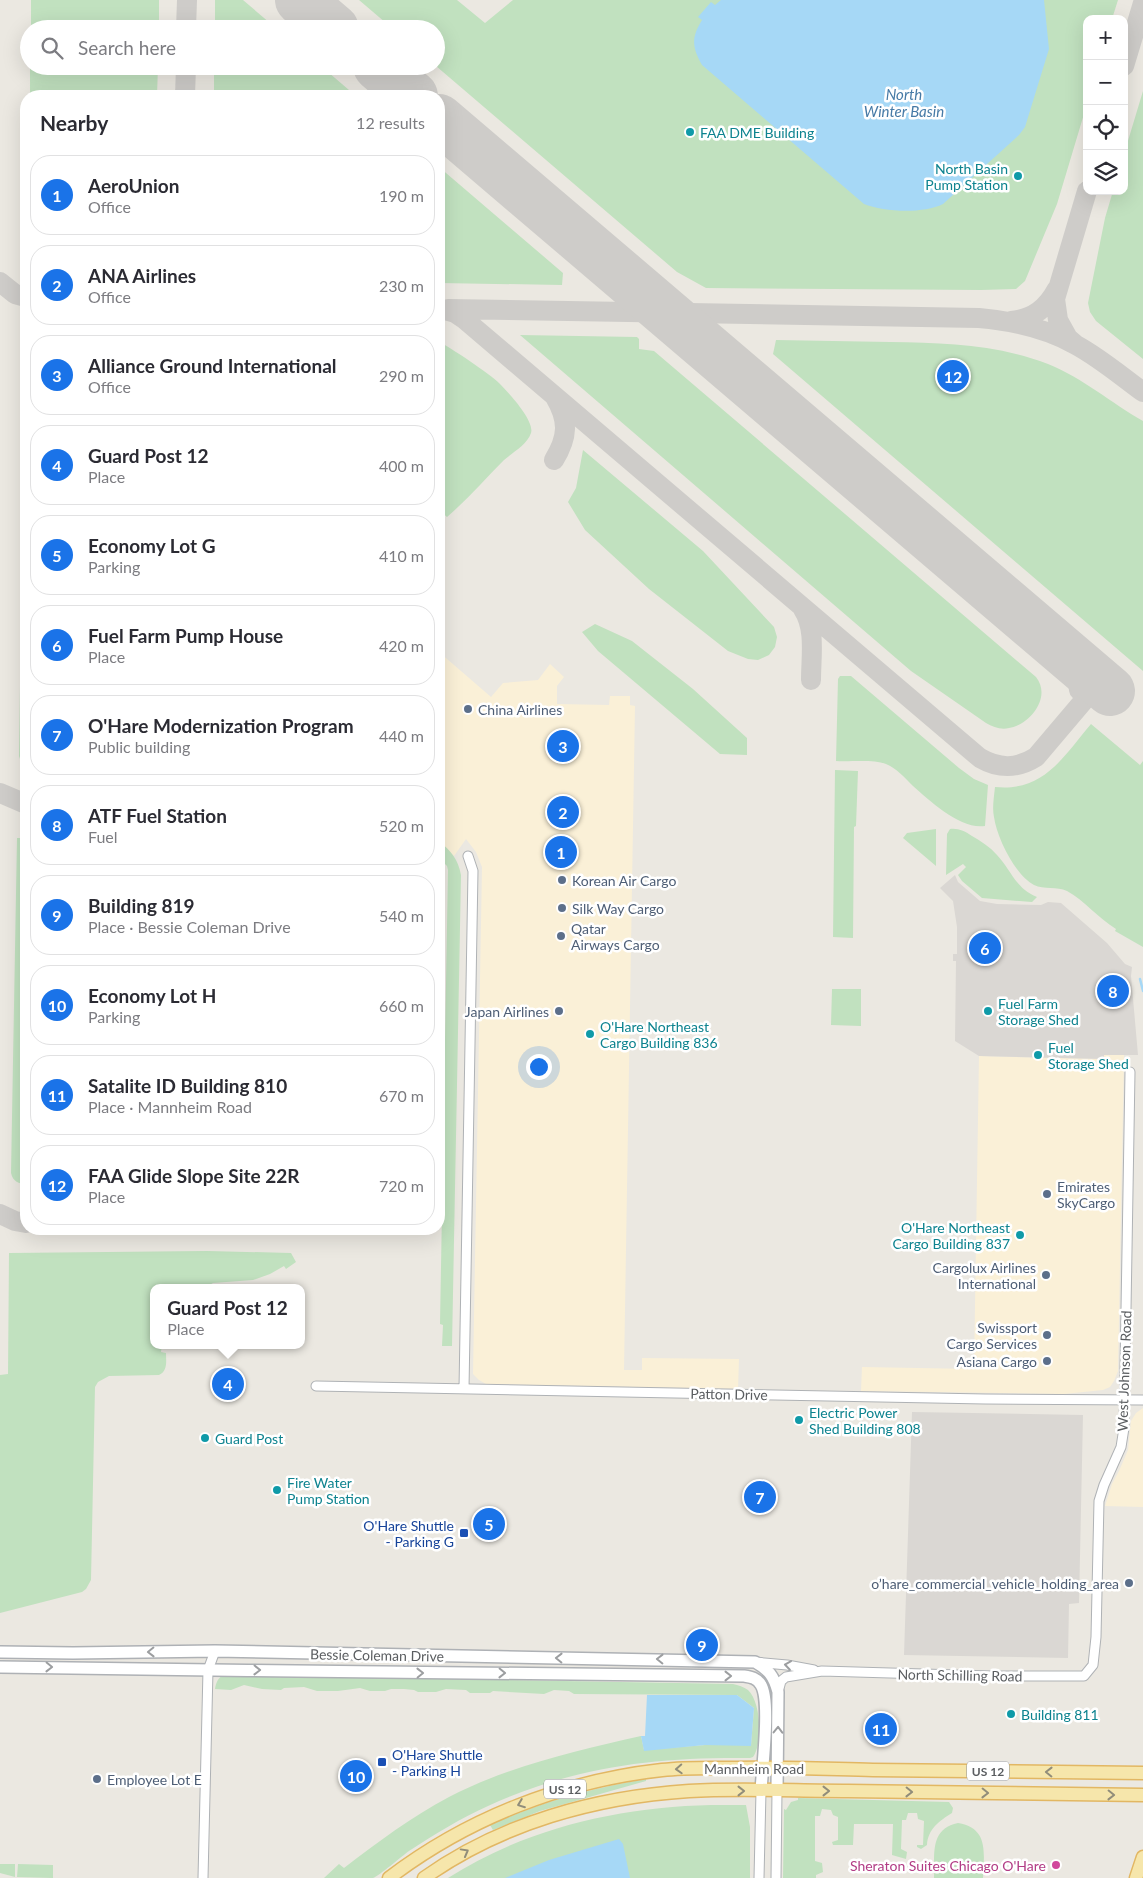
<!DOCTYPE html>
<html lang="en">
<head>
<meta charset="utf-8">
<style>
	:root { --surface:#fff; --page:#f7f7f7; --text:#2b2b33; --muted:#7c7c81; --line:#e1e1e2; --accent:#1a73e8 }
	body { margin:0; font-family:Lato,sans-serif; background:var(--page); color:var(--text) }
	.controls { position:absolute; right:15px; top:15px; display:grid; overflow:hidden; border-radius:10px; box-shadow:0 5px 20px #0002 }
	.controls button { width:45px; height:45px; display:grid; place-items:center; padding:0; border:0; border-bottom:1px solid var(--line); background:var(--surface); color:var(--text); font:25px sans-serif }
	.you { position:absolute; left:538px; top:1066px; width:18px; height:18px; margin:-12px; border:4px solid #fff; border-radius:50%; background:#1a73e8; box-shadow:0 0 0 8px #1a73e833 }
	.badge { display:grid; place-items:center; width:32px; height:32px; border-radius:50%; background:var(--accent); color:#fff; font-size:16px; font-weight:700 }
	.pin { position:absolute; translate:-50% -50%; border:2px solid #fff; box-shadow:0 1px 5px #0006 }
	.popup { position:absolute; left:150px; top:1284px; width:155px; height:65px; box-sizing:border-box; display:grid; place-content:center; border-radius:10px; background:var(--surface); filter:drop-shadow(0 1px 4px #0005); font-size:16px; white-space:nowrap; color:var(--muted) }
	.popup b { font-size:19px; color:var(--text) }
	.popup::after { content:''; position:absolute; left:50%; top:100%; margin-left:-10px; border:10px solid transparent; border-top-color:var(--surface) }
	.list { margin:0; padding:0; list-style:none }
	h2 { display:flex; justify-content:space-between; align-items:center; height:65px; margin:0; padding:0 20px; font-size:21px }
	h2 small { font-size:16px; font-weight:400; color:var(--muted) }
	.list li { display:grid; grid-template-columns:32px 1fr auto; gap:15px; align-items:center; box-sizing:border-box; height:80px; margin:0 10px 10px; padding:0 10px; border:1px solid var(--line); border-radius:20px }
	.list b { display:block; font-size:19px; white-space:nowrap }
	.list p { margin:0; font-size:16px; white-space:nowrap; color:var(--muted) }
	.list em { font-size:16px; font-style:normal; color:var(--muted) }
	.icon { flex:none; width:28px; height:28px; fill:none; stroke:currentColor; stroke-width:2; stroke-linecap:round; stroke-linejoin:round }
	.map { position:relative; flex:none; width:1143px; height:1878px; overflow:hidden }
	.search { position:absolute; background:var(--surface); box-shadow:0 5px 20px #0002; left:20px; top:20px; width:425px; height:55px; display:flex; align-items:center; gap:12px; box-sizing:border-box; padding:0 18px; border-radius:28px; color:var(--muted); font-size:19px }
	.panel { position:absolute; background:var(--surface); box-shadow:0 5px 20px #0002; left:20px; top:90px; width:425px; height:1145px; border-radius:20px }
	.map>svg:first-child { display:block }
	.commercial { fill:#faf0d7 }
	.industrial { fill:#dad7d3 }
	.green { fill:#c1e1bf }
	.water { fill:#a6d8f6 }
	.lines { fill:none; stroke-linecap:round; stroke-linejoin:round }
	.stream { stroke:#a6d8f6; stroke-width:2.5 }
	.taxiway { stroke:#ceccc9; stroke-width:20 }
	.runway { stroke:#ceccc9; stroke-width:50 }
	.street-casing { stroke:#afb2b5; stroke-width:11 }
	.secondary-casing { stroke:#aeb1b5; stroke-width:14 }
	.primary-casing { stroke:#e2b763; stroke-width:15 }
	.street { stroke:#fff; stroke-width:9 }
	.secondary { stroke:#fff; stroke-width:11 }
	.primary { stroke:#f6e6ab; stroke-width:12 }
	.oneway { stroke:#9c9ea0 }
	.oneway2 { stroke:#918d7a }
	.culture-dot { fill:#0f9aa8; stroke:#fff; stroke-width:2 }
	.service-dot { fill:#5c6f8a; stroke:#fff; stroke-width:2 }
	.transit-dot { fill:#1a4fb4; stroke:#fff; stroke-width:2 }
	.hotel-dot { fill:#d1479c; stroke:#fff; stroke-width:2 }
	.labels { text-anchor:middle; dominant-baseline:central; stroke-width:5; stroke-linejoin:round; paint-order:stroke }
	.shield { fill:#fff; stroke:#8c8e90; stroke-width:1 }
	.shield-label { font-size:12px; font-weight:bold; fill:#5a5d60 }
	.culture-label { font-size:14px; fill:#0d838f; stroke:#fff; text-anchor:start }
	.service-label { font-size:14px; fill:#4e5e75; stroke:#fff; text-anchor:start }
	.street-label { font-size:14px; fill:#5a5d60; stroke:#fff }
	.transit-label { font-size:14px; fill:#164399; stroke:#fff; text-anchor:end }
	.hotel-label { font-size:14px; fill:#b23c85; stroke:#fff; text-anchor:end }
	.water-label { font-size:15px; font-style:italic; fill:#467aa6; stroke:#fff }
</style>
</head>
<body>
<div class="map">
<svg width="1143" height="1878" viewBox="0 0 1143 1878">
	<rect width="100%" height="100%" fill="#ebe8e1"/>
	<path class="commercial" d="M439,652L491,697L503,683L538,680L550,664L564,677L557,686V704L609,705L610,696H630V705L635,706L624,1370H642V1358L739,1359L738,1389L486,1384L479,1380L473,1374L482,867L476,852L466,839L454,856L439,841Z
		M1104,1055H1124L1118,1371L1114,1381L1110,1387L1103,1390L1064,1394L861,1391L862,1367L974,1369L979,1056L1103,1059Z
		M1143,1408V1507L1105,1506L1112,1484L1119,1471L1128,1450L1131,1421L1136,1413Z"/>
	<path class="industrial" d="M955,875L958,882L980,901L997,904L1041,905L1048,902L1061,903L1107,943L1125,964L1132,967L1131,976L1138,1055H1104V1059L979,1056L955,1041L956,961H953V954H957V927L953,901L940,888Z
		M912,1412L1083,1415L1079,1603L1069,1604L1068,1658L904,1655Z"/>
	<path class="green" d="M31,0H159V29H31Z
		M215,0H243L277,29H215Z
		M359,0H457L485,23L513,0H1118L1112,19H1087V104L1057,204L1025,281L1016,289L981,290L706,288L677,272L436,66V29H393Z
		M30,66H158L157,96H30Z
		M214,66H321L356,96H214Z
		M1143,91V359L1096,321L1090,312L1088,303L1105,218L1113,191H1124V154Z
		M439,167L563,273L562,285L439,283Z
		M25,331H26V765L21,762L19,756Z
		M520,335L637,337L639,339V349L654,351L1036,677C1052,697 1030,725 1009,728C1001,730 993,727 986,723L911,671Z
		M776,340C814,341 852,341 890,342C946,343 995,344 1048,364C1083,378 1111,403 1143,421V671L773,354Z
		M439,342C450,347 490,374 499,383C508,392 535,421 531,433C527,445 513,452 504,460C485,479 468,499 447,517L439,510Z
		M583,450L703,551L774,627L777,637L775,647L769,655L758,660L748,659L728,651L649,589L585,530L568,502L576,488Z
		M595,624L632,641L693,689L747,738V755L720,754L598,651L582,632Z
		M840,676H851L959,768L974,779L988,785L985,826C961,830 930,801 913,786C905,778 896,768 886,764C873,759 850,762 836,761L838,679Z
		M1091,724L1140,765L1143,761V947L1115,931L1116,929C1098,918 1085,901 1067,891C1057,886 1044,890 1034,885C1015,875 997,838 994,817C992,808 994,797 995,787C1044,792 1063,757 1091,724Z
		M835,770L858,771L856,826L854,827L853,938L833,937Z
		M936,829V866L903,838L907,833Z
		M950,829C958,828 965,831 972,836C981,841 990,847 997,855C1011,870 1016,889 1037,897L1032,902L982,898L962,881L958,875L966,867L963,864L946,875L947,834Z
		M17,838H26V1185C19,1183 13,1182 11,1173Z
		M439,841C451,851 458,859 461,875L452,1346H442L443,1325L440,1324L448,870L447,866L439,858Z
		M832,989H861V1026L831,1025Z
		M207,1251L291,1253L296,1262L286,1269L284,1266L270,1274L253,1280L213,1283L204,1288H154V1345H162L161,1352L166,1353C166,1361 168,1371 159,1375L109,1376L98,1382L95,1387L91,1580L86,1589L82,1592L0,1613V1375L8,1374L9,1253Z
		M224,1675L733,1684C738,1685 744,1687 748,1690C761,1702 763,1743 753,1757L750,1758C655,1757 576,1766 488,1806C461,1818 435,1834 409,1851C402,1856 379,1876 373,1878C366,1878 333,1878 324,1878L339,1864L344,1868C378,1842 411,1817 449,1797C509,1766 575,1751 641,1736L644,1750L705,1745H751L754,1708L737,1695L574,1694L569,1691L554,1690L544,1694L493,1691L490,1693H470L466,1690L446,1689L436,1692H418L414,1690L404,1689H391L385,1691H370L360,1688L338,1691H317L304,1687L284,1688L281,1690L262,1689L244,1685L231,1690L215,1689C216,1683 218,1677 224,1675Z
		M646,1779V1781L540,1811L493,1830L490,1825C541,1802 592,1788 646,1779Z
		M798,1798L949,1802L953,1808L952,1813C939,1821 928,1829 927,1845L921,1849L917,1847V1845H923L924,1821L918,1819L917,1813H908L906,1820H902L901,1849L907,1852L906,1859L892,1855L893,1824H854L853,1845H833L832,1842L838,1840V1817L833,1815L831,1810L822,1809L820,1816H815V1861L822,1863L823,1872L816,1875V1878H783L784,1809L786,1810L791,1802L798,1800Z
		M711,1805H746L750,1827V1878H448C526,1828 620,1807 711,1805Z
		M958,1823C989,1828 984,1853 983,1878H934C935,1855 929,1829 958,1823Z
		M0,1864H15V1877L0,1873Z
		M18,1864L53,1865V1878L17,1877Z"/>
	<path class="water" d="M721,0H1044L1049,49L1025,127L1019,135L943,204C923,214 884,212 864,204L702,65C692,47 691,38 702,20L698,17L711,2L715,5Z
		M647,1695H737L754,1708L751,1746L705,1745L644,1751L641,1736H645Z
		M619,1839L623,1844L630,1878H505L549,1860Z"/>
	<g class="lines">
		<path class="stream" d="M1140,979L1143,991"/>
		<path class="taxiway" d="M186,29L187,0
			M1124,66L1143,3
			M185,96L186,66
			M0,282L15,294L26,297
			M441,309L455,313L464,319L980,758C999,769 1017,769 1036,757L1086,698L1090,684L1086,670
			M448,309L979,318C1013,321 1046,328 1076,345C1100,358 1121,376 1143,392
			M1011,321C1033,319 1047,308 1057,289
			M1075,344L1068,338L1058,320L1055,299L1087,191
			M554,460C568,437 569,421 555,397
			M803,609C816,629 811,656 811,680
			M1067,654L1077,674L1079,690
			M0,793L26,804
			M0,1214L15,1221L26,1223"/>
		<path class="runway" d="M300,0L334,29
			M378,66L413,96
			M439,119L1110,691"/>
		<defs>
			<path id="street" d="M316,1386L985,1399L1143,1400
				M464,1389L473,871L468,856
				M755,1662L787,1665L814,1670
				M778,1692L781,1681L786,1677L822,1671L992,1676H1084L1093,1665L1096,1637L1099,1501L1104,1485L1121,1447L1124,1428L1130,1072
				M203,1878L208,1670L215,1651
				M759,1878L761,1791
				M776,1878L777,1791"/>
			<path id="secondary" d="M0,1652L73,1653L215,1651L755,1662C769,1670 774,1676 778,1692L777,1791
				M0,1667C248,1670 496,1675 744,1676C751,1677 757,1678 761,1685C771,1701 762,1769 761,1791"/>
			<path id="primary" d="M389,1878C468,1818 563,1781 662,1770C687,1767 711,1768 736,1768C782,1767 827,1769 873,1770C963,1771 1053,1772 1143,1773
				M424,1878C501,1823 596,1797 689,1791C742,1788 796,1791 848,1791C946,1792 1045,1794 1143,1795
				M1136,1878L1143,1857"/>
		</defs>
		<use href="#street" class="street-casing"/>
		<use href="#secondary" class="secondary-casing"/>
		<use href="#primary" class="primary-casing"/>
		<use href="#street" class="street"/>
		<use href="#secondary" class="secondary"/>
		<use href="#primary" class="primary"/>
	</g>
	<defs><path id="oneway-chevron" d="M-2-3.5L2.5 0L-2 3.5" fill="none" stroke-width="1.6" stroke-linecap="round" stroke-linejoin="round" transform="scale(1.25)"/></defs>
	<g class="oneway">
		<use href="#oneway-chevron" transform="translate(151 1652) rotate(179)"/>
		<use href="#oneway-chevron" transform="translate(559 1658) rotate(-179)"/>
		<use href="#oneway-chevron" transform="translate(660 1659) rotate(-179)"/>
		<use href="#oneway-chevron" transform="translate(788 1665) rotate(-172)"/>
		<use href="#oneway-chevron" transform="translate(49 1667) rotate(1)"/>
		<use href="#oneway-chevron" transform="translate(257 1670) rotate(1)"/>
		<use href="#oneway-chevron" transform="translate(420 1673) rotate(-1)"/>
		<use href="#oneway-chevron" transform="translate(502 1673) rotate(1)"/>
		<use href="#oneway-chevron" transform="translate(728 1676)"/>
		<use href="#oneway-chevron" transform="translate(778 1730) rotate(-89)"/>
	</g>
	<g class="oneway2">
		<use href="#oneway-chevron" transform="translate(679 1769) rotate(177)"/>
		<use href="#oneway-chevron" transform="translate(1049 1772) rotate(-179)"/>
		<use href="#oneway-chevron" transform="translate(741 1791)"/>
		<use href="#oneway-chevron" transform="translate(826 1791)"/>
		<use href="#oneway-chevron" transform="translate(909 1792) rotate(1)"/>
		<use href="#oneway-chevron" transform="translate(985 1793) rotate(1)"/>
		<use href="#oneway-chevron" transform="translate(1111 1795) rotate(1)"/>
		<use href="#oneway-chevron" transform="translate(521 1804) rotate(159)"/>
		<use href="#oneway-chevron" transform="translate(465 1852) rotate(-29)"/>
	</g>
	<g class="culture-dot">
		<circle cx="690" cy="132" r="5"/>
		<circle cx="1018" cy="176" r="5"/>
		<circle cx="988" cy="1011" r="5"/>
		<circle cx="590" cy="1034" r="5"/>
		<circle cx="1038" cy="1055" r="5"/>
		<circle cx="1020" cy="1235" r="5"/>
		<circle cx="799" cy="1420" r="5"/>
		<circle cx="205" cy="1438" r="5"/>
		<circle cx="277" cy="1490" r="5"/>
		<circle cx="1011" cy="1714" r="5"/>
	</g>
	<g class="service-dot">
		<circle cx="468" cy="709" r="5"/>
		<circle cx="562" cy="880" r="5"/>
		<circle cx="562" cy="908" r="5"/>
		<circle cx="561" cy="936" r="5"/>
		<circle cx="559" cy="1011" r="5"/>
		<circle cx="1047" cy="1194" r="5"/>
		<circle cx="1046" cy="1275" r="5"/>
		<circle cx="1047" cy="1335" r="5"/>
		<circle cx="1047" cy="1361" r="5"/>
		<circle cx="1129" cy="1583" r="5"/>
		<circle cx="97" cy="1779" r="5"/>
	</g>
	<g class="transit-dot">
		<rect x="459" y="1528" width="10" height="10" rx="2.5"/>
		<rect x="377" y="1757" width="10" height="10" rx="2.5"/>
	</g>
	<circle class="hotel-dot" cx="1056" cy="1865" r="5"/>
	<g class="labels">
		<g class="shield">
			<rect x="967" y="1761.5" width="42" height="19" rx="4"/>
			<rect x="544" y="1779.5" width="42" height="19" rx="4"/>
		</g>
		<g class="shield-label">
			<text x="988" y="1771">US 12</text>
			<text x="565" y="1789">US 12</text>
		</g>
		<g class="culture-label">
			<text x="700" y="132">FAA DME Building</text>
			<text x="1008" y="168" text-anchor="end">North Basin<tspan x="1008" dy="16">Pump Station</tspan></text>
			<text x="998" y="1003">Fuel Farm<tspan x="998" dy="16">Storage Shed</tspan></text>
			<text x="600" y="1026">O'Hare Northeast<tspan x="600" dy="16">Cargo Building 836</tspan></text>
			<text x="1048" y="1047">Fuel<tspan x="1048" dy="16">Storage Shed</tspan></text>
			<text x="1010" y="1227" text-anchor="end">O'Hare Northeast<tspan x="1010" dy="16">Cargo Building 837</tspan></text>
			<text x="809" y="1412">Electric Power<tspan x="809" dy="16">Shed Building 808</tspan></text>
			<text x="215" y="1438">Guard Post</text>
			<text x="287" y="1482">Fire Water<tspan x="287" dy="16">Pump Station</tspan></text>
			<text x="1021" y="1714">Building 811</text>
		</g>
		<g class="service-label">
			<text x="478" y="709">China Airlines</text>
			<text x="572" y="880">Korean Air Cargo</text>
			<text x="572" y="908">Silk Way Cargo</text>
			<text x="571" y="928">Qatar<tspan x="571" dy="16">Airways Cargo</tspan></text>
			<text x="549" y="1011" text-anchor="end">Japan Airlines</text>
			<text x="1057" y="1186">Emirates<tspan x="1057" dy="16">SkyCargo</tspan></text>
			<text x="1036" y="1267" text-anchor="end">Cargolux Airlines<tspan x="1036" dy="16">International</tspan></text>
			<text x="1037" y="1327" text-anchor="end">Swissport<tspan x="1037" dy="16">Cargo Services</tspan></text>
			<text x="1037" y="1361" text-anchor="end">Asiana Cargo</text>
			<text x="1119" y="1583" text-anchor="end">o’hare_commercial_vehicle_holding_area</text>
			<text x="107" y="1779">Employee Lot E</text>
		</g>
		<g class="street-label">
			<text transform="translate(1124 1371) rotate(-88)">West Johnson Road</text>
			<text transform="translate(729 1394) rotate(1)">Patton Drive</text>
			<text transform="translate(377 1655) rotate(1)">Bessie Coleman Drive</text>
			<text transform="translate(960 1675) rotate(1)">North Schilling Road</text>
			<text x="754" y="1768">Mannheim Road</text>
		</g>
		<g class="transit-label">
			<text x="454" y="1525">O'Hare Shuttle<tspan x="454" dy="16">- Parking G</tspan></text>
			<text x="392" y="1754" text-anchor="start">O'Hare Shuttle<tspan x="392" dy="16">- Parking H</tspan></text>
		</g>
		<g class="hotel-label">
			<text x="1046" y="1865">Sheraton Suites Chicago O'Hare</text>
		</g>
		<g class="water-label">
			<text x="904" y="94">North<tspan x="904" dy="17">Winter Basin</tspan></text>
		</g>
	</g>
</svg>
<div class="controls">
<button>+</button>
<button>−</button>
<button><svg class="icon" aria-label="locate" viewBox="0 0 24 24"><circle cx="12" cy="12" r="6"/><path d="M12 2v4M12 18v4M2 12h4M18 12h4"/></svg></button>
<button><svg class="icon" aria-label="layers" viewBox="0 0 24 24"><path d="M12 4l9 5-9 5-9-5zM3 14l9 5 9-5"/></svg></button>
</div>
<div class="you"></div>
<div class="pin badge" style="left:561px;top:852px">1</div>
<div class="pin badge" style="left:563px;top:812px">2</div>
<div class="pin badge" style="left:563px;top:746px">3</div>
<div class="pin badge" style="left:228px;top:1384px">4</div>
<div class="popup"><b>Guard Post 12</b>Place</div>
<div class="pin badge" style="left:489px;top:1524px">5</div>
<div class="pin badge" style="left:985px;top:948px">6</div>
<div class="pin badge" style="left:760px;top:1497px">7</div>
<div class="pin badge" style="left:1113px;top:991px">8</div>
<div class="pin badge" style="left:702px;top:1645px">9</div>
<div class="pin badge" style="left:356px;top:1776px">10</div>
<div class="pin badge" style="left:881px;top:1729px">11</div>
<div class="pin badge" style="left:953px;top:376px">12</div>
<div class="search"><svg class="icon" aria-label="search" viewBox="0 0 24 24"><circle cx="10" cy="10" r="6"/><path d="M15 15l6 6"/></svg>Search here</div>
<section class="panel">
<h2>Nearby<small>12 results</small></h2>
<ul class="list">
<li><span class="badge">1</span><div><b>AeroUnion</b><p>Office</p></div><em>190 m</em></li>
<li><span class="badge">2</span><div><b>ANA Airlines</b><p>Office</p></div><em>230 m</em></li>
<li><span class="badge">3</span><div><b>Alliance Ground International</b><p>Office</p></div><em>290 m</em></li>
<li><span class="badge">4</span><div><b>Guard Post 12</b><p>Place</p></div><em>400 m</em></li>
<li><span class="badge">5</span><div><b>Economy Lot G</b><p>Parking</p></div><em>410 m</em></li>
<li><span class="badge">6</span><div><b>Fuel Farm Pump House</b><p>Place</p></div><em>420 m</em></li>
<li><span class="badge">7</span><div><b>O'Hare Modernization Program</b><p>Public building</p></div><em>440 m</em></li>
<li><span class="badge">8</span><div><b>ATF Fuel Station</b><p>Fuel</p></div><em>520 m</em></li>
<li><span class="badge">9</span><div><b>Building 819</b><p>Place · Bessie Coleman Drive</p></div><em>540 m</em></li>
<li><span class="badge">10</span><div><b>Economy Lot H</b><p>Parking</p></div><em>660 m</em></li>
<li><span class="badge">11</span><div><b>Satalite ID Building 810</b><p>Place · Mannheim Road</p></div><em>670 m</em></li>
<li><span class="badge">12</span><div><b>FAA Glide Slope Site 22R</b><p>Place</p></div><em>720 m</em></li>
</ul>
</section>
</div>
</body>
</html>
